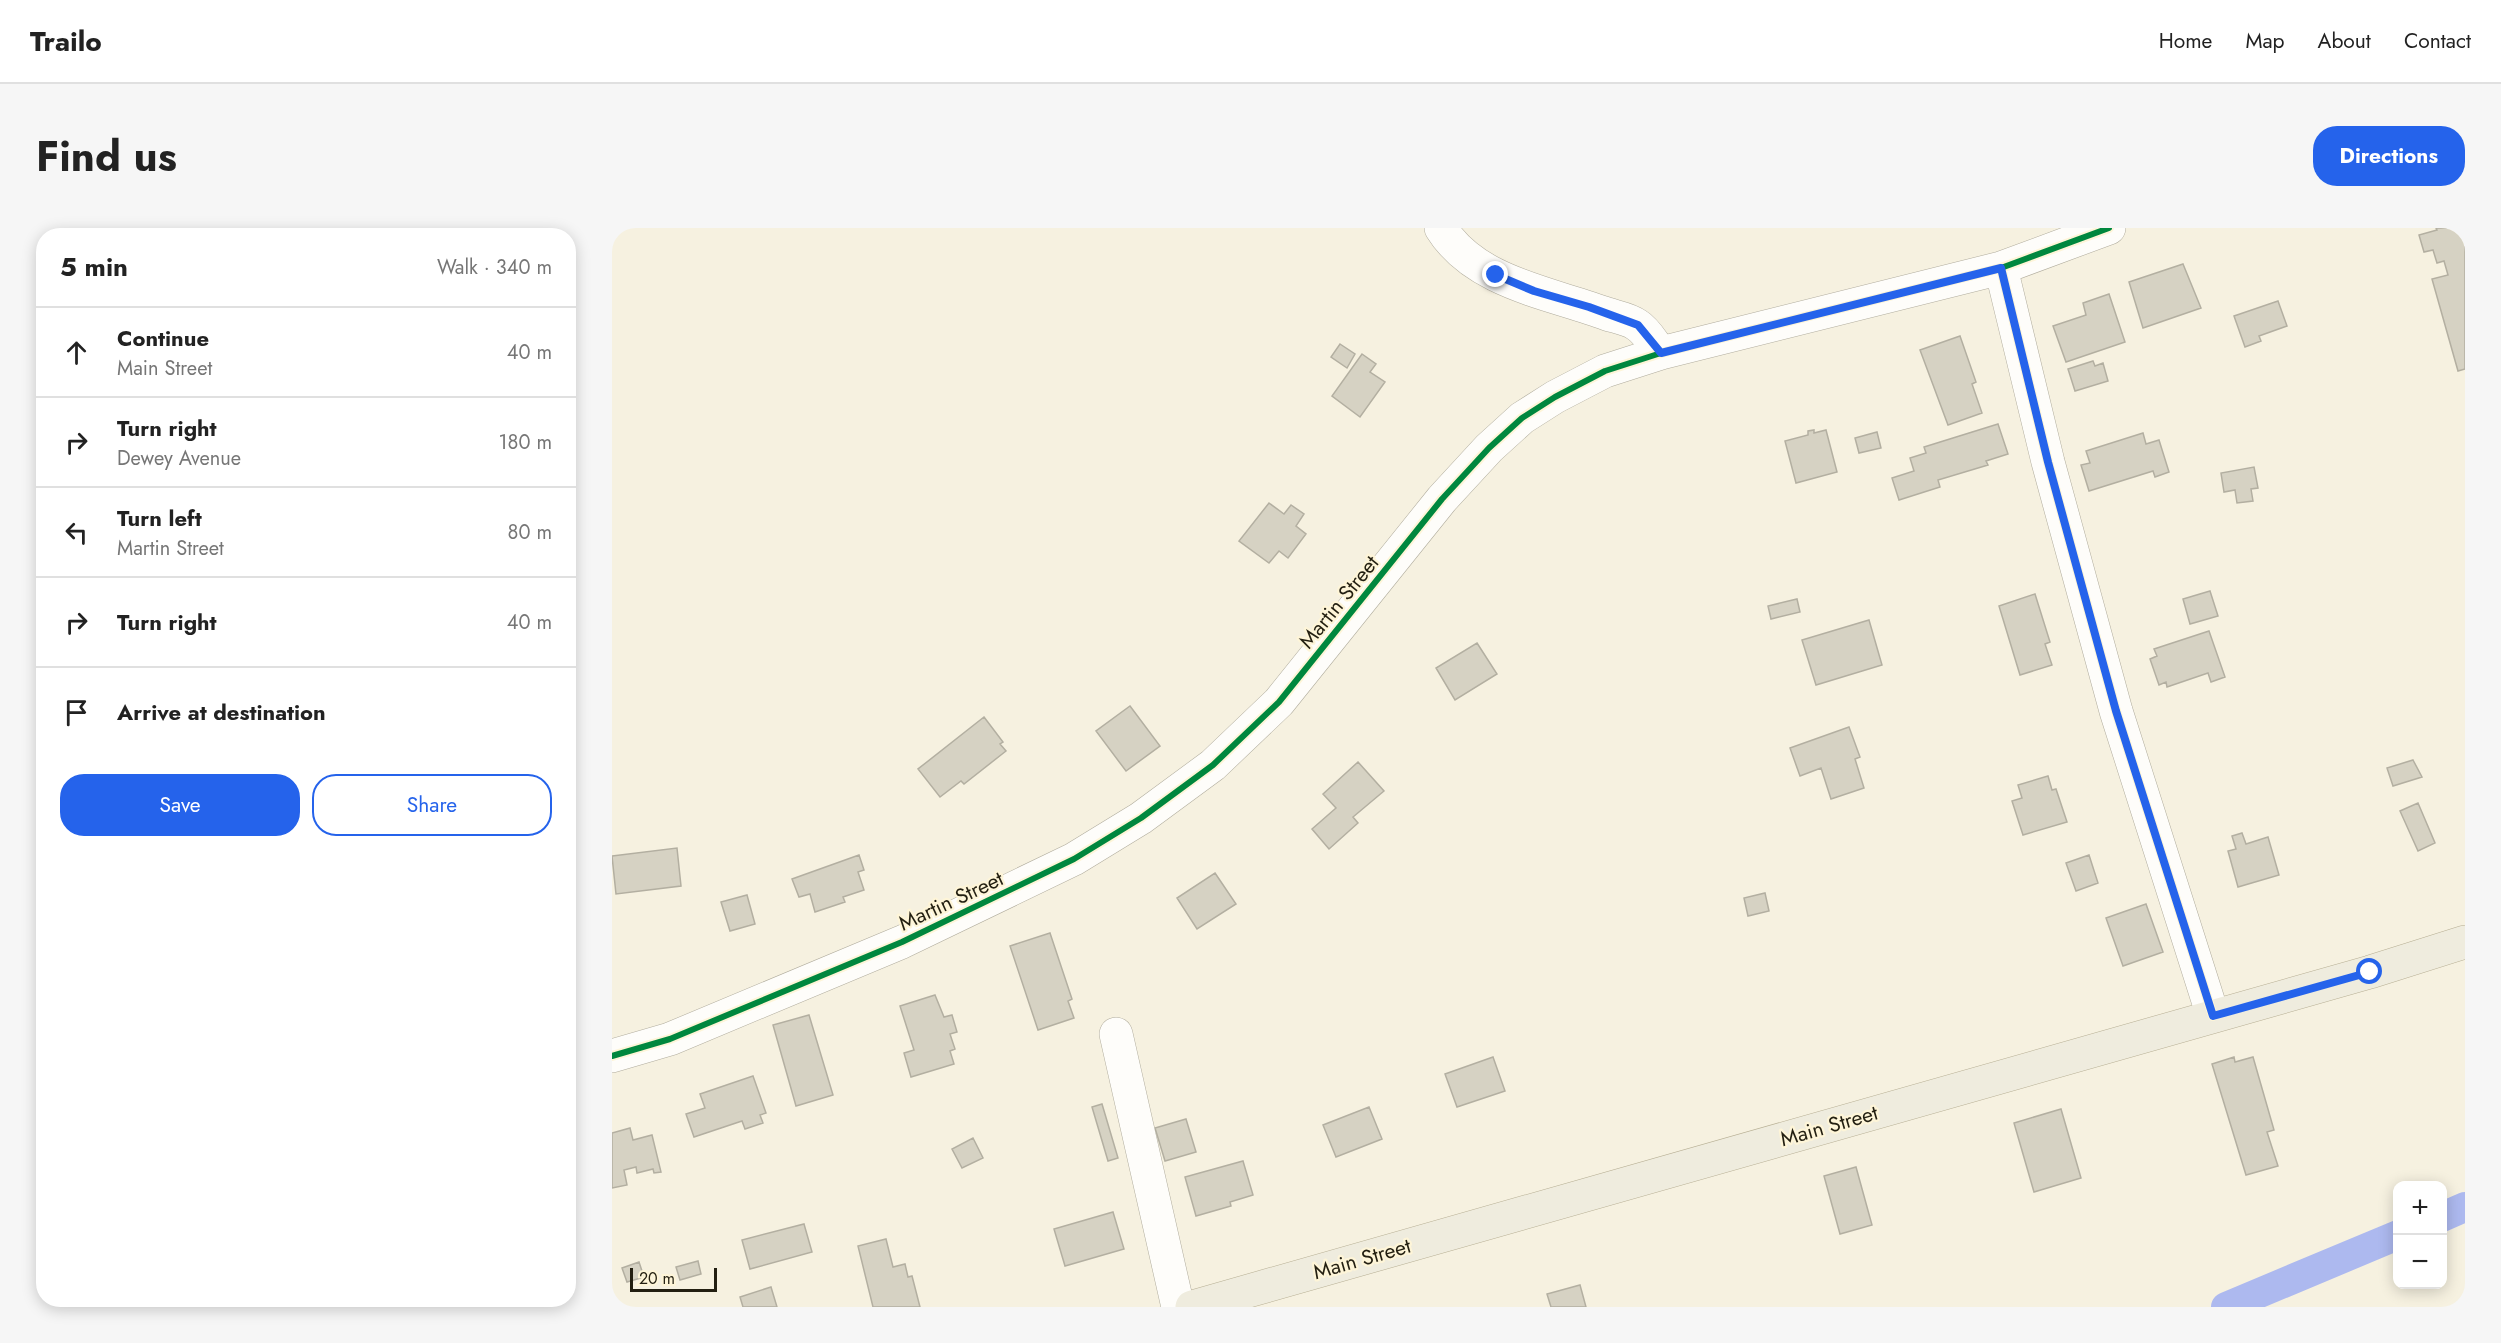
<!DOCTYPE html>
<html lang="en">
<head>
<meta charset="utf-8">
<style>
	:root { --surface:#fff; --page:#f6f6f6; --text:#222; --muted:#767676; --line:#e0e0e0; --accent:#2563eb }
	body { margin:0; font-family:Jost,sans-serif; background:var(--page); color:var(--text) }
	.controls { position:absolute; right:18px; bottom:18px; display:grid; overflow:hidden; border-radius:12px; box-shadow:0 3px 15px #0003 }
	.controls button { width:54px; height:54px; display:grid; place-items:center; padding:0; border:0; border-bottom:2px solid var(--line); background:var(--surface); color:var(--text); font:30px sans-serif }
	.scale { position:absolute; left:18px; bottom:15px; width:87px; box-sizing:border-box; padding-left:6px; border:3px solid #231f11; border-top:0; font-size:16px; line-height:21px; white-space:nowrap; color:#231f11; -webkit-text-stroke:4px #fef5d8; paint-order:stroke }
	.stop { position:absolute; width:18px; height:18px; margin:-14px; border:4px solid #2563eb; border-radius:50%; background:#fff }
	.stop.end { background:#2563eb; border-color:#fff; box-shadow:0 2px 6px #0008 }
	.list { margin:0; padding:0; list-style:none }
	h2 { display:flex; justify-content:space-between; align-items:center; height:78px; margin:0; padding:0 24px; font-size:26px }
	h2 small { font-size:20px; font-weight:400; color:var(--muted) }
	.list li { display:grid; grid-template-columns:39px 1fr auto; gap:18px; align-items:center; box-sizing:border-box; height:90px; padding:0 24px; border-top:2px solid var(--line) }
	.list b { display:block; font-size:22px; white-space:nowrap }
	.list p { margin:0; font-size:20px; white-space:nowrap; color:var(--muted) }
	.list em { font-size:20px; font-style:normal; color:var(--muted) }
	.actions { display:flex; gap:12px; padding:18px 24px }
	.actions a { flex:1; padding:14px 0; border:2px solid var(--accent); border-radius:24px; text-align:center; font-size:21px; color:var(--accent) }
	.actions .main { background:var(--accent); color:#fff }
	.icon { flex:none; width:33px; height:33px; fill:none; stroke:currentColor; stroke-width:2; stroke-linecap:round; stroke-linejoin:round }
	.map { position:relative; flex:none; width:1853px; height:1079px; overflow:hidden; border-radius:24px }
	header { display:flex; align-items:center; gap:36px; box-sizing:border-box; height:84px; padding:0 30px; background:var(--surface); border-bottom:2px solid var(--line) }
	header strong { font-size:28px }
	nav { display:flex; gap:33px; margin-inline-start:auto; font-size:21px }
	.intro { display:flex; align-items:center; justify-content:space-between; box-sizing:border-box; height:144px; padding:0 36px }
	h1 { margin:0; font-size:42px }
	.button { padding:15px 27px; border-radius:24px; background:var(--accent); color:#fff; font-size:21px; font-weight:700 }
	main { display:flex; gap:36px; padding:0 36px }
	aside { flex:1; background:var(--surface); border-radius:24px; box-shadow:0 3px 15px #0003 }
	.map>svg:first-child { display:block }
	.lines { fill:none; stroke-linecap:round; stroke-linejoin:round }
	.canal { stroke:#adb9ef; stroke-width:30 }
	.building { fill:#d6d2c3; stroke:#b3afa1; stroke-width:1.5 }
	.minor-casing { stroke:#b0ac9d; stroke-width:34 }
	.major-casing { stroke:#b7af94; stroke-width:34 }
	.minor { stroke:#fefdfa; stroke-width:33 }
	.major { stroke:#efecde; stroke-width:33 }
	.cycleway-casing { stroke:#fef5d8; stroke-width:10 }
	.cycleway { stroke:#00873e; stroke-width:6 }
	.route { stroke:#2563eb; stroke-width:8 }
	.labels { text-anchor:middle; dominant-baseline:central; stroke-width:4.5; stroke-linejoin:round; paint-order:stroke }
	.street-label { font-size:21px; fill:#231f11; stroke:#fef5d8 }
</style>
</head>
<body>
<header>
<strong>Trailo</strong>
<nav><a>Home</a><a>Map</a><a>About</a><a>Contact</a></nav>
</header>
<div class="intro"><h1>Find us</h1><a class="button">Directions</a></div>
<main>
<aside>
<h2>5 min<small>Walk · 340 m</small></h2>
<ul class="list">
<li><svg class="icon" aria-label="ahead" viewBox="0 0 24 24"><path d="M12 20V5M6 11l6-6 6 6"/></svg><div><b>Continue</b><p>Main Street</p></div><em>40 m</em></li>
<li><svg class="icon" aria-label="right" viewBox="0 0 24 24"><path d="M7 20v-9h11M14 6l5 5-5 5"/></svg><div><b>Turn right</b><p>Dewey Avenue</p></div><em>180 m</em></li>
<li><svg class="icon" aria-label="left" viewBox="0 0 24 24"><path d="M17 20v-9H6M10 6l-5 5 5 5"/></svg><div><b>Turn left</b><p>Martin Street</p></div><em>80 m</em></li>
<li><svg class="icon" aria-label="right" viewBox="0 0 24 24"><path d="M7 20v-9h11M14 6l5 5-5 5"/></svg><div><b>Turn right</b></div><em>40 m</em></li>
<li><svg class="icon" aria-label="arrive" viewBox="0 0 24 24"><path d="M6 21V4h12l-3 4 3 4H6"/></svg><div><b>Arrive at destination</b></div></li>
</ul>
<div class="actions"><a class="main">Save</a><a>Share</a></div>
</aside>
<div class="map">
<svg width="1853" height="1079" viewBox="0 0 1853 1079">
	<rect width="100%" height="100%" fill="#f6f1e0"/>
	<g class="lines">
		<path class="canal" d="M1830,989L1853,979
			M1614,1079L1786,1007"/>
	</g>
	<path class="building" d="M1824,0H1853L1851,3L1853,10V141L1846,143L1820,51L1836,47L1832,33L1825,35L1821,22L1812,24L1807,7L1825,2Z
		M1571,36L1589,80L1531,100L1517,54Z
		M1497,66L1513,114L1454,134L1441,98L1474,87L1471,75Z
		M1666,73L1675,98L1647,108L1649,113L1633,119L1622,88Z
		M1348,108L1364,154L1360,156L1370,185L1336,197L1308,122Z
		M728,116L743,126L735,140L719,129Z
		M750,126L764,136L758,144L773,154L748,189L720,168Z
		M1481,133L1483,138L1491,135L1496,153L1463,163L1456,141Z
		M1386,196L1396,226L1374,233L1376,237L1326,252L1328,259L1287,272L1280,250L1302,243L1298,230L1314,225L1312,219Z
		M1202,202V205L1214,202L1225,244L1184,255L1173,213L1196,207V203Z
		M1265,204L1269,220L1247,225L1243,210Z
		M1531,205L1534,216L1547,212L1557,244L1543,249L1541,243L1477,263L1469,237L1478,235L1474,223Z
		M1642,239L1646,260L1639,261L1641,273L1625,275L1623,262L1612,264L1609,245Z
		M657,275L672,286L679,277L692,286L684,298L694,306L676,330L667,323L657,335L627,313Z
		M1598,363L1606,388L1578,396L1571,371Z
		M1423,366L1438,414L1433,416L1440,437L1408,447L1387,378Z
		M1185,371L1188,384L1159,391L1156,378Z
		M1257,392L1270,437L1204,457L1190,412Z
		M1597,403L1613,449L1599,454L1596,445L1555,459L1554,454L1547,457L1538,431L1545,428L1542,421Z
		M865,415L885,446L843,472L824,440Z
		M518,478L548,518L514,543L484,503Z
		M372,489L391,514L388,516L394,523L352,556L349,553L328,569L306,541Z
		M1237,499L1248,529L1243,531L1252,560L1219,571L1209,540L1188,548L1178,520Z
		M1801,532L1810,549L1781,558L1775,540Z
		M746,534L772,563L741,589L746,595L717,621L700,601L724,580L711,566Z
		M1436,548L1440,562L1444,561L1455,594L1411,607L1400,573L1410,570L1406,557Z
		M1806,575L1823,615L1806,623L1788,583Z
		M1630,605L1634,616L1656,609L1667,647L1626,659L1616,623L1624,621L1620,608Z
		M65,620L69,658L4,666L0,628Z
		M247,627L252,642L246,644L252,662L231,669L233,674L203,684L198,666L187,669L180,651Z
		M1477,627L1486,655L1464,663L1454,635Z
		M603,645L624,676L585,701L565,670Z
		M1153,665L1157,683L1136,688L1132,670Z
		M135,667L143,696L118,703L109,674Z
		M1534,676L1551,724L1511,738L1494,690Z
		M438,705L460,771L456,773L462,790L426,802L398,718Z
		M323,767L332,789L340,787L345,804L338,806L343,821L338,823L342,836L299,849L292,825L302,822L288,778Z
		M197,787L221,867L184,878L161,797Z
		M881,829L893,863L845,879L833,846Z
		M1622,829L1623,834L1641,829L1662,902L1655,904L1666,938L1634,947L1600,836Z
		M141,848L154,885L148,887L151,895L133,901L130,893L82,909L74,886L93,880L88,866Z
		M490,876L506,930L496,933L480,879Z
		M757,879L770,911L724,929L711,897Z
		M1449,881L1469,950L1422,964L1402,895Z
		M574,891L584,924L553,933L543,900Z
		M18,900L21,912L40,907L49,944L42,945L41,941L25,945L24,939L12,942L15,957L0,960V905Z
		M361,910L371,930L350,940L340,921Z
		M631,933L641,967L618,974L619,978L584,988L573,949Z
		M1244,939L1260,997L1228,1006L1212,948Z
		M501,984L512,1021L453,1038L442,1001Z
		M192,996L200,1024L138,1041L130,1012Z
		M274,1011L281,1039L293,1036L296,1049L300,1048L308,1079H261L246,1018Z
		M86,1033L89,1046L68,1052L64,1039Z
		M27,1034L32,1049L15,1054L10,1040Z
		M968,1057L974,1079H939L935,1066Z
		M159,1059L165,1079H131L128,1069Z"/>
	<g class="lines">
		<defs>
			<path id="minor" d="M829,0C863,55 939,65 995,86C1004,89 1017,91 1025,97C1035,103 1042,117 1049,125
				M1389,40L1436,234L1504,483L1601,788
				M504,806L566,1079
				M0,828L58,811L290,714L462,631L529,590L601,537L667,474L830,271L877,220L910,190L943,169L993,143L1049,125L1389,40L1497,0"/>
			<path id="major" d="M580,1079L1758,744L1853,714"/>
		</defs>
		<use href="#minor" class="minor-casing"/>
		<use href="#major" class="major-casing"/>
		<use href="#minor" class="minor"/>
		<use href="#major" class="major"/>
		<defs>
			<path id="cycleway" d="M1389,40L1436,234L1504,483L1601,788
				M0,828L58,811L290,714L462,631L529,590L601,537L667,474L830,271L877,220L910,190L943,169L993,143L1049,125L1389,40L1497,0"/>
		</defs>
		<use href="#cycleway" class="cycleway-casing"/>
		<use href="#cycleway" class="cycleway"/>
	</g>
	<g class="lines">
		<path class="route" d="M884,47L922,63L977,79L1026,97L1049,125L1389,40L1436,234L1504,483L1601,788L1758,744"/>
	</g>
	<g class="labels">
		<g class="street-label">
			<text transform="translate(727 374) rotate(-51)">Martin Street</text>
			<text transform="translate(339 673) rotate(-25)">Martin Street</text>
			<text transform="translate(1217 898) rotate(-16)">Main Street</text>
			<text transform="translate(750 1031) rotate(-16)">Main Street</text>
		</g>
	</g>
</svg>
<div class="controls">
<button>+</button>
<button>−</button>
</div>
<div class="scale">20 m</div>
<div class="stop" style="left:1758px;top:744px"></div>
<div class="stop end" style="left:884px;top:47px"></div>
</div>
</main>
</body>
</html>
